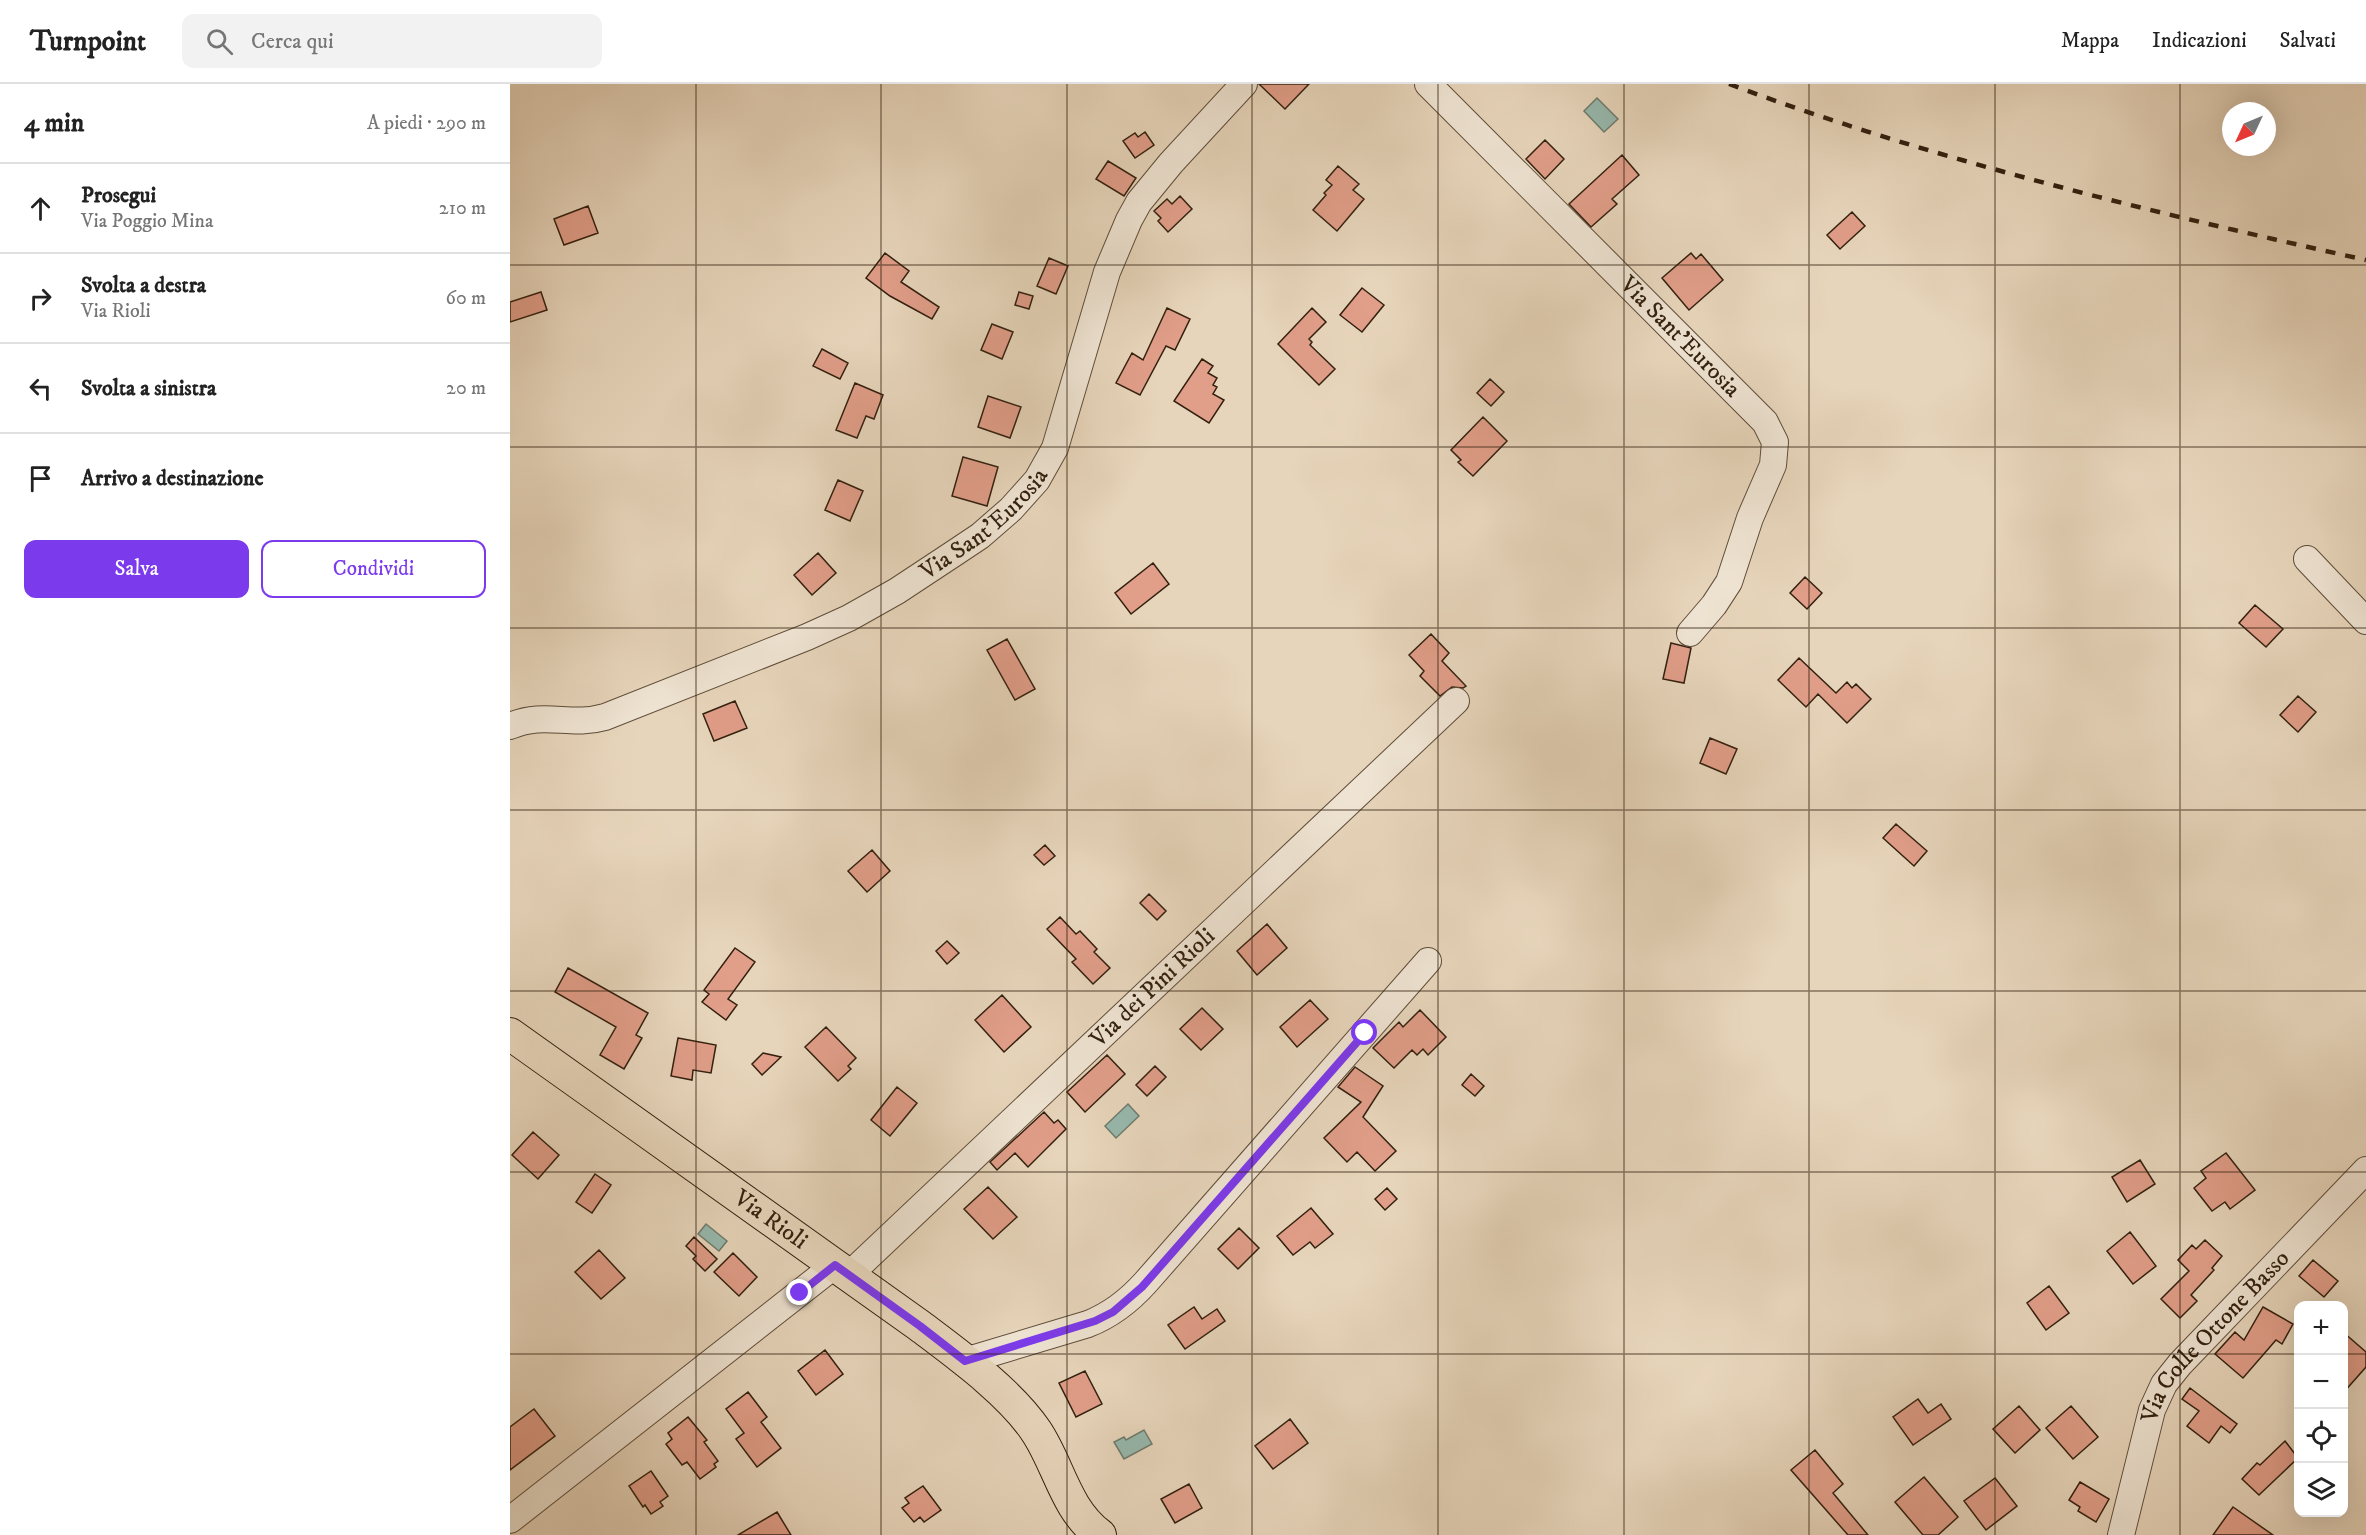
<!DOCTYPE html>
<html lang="it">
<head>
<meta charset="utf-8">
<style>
	:root { --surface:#fff; --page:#f2f2f2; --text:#222; --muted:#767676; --line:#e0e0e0; --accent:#7c3aed }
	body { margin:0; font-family:"IM FELL DW Pica",serif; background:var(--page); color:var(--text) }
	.controls { position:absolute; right:18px; bottom:18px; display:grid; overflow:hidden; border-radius:12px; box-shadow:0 6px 24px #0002 }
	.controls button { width:54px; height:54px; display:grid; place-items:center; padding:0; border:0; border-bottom:2px solid var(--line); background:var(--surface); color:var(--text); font:30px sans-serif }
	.compass { position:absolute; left:1712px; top:18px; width:54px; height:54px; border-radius:50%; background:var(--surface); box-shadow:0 6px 24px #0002; rotate:226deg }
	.stop { position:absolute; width:18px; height:18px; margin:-14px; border:4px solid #7c3aed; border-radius:50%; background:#fff }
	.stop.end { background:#7c3aed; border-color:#fff; box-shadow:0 2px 6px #0008 }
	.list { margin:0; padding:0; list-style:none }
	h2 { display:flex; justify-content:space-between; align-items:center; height:78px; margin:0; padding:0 24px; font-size:26px }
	h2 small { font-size:20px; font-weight:400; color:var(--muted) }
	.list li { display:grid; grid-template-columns:39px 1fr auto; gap:18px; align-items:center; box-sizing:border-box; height:90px; padding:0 24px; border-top:2px solid var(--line) }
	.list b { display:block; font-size:22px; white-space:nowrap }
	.list p { margin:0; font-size:20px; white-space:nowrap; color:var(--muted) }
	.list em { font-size:20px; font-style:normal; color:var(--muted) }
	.actions { display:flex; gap:12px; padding:18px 24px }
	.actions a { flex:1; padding:14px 0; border:2px solid var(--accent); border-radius:12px; text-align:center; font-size:21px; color:var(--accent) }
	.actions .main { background:var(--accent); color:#fff }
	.icon { flex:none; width:33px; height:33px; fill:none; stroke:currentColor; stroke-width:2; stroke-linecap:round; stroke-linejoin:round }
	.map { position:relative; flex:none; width:1856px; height:1451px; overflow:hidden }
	header { display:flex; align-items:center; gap:36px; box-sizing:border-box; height:84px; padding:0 30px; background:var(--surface); border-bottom:2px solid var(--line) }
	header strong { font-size:28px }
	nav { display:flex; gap:33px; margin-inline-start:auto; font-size:21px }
	.search { width:420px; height:54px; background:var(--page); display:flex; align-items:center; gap:15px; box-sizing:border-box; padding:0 21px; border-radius:12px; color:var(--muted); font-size:22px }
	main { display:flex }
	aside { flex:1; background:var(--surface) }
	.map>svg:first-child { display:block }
	.water { fill:#97b9ae; stroke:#6f7c6e; stroke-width:1.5 }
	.building { fill:#e19e89; stroke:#32200f; stroke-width:1.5 }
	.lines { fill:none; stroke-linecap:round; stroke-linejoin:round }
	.minor-casing { stroke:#5f4d3a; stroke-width:28 }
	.major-casing { stroke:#32200f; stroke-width:34 }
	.minor { stroke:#efe4d3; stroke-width:26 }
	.major { stroke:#e7d5bb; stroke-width:32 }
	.rail { stroke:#32200f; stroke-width:4.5; stroke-dasharray:10 10; stroke-linecap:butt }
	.route { stroke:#7c3aed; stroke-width:8 }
	.grid { fill:none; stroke:#32200f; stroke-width:1.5; stroke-opacity:0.55 }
	.labels { text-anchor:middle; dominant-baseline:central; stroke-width:6; stroke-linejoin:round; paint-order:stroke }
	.street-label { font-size:24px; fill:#32200f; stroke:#efe4d3 }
</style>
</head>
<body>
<header>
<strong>Turnpoint</strong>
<div class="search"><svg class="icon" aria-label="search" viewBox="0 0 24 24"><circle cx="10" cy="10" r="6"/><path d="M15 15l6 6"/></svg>Cerca qui</div>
<nav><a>Mappa</a><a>Indicazioni</a><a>Salvati</a></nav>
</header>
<main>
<aside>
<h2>4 min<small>A piedi · 290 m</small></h2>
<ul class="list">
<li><svg class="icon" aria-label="ahead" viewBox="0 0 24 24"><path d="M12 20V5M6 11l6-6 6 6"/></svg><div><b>Prosegui</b><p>Via Poggio Mina</p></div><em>210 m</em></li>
<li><svg class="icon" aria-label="right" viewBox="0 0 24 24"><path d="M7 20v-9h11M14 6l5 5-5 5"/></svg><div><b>Svolta a destra</b><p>Via Rioli</p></div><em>60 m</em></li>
<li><svg class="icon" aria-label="left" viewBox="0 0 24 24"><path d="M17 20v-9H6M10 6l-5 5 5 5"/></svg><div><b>Svolta a sinistra</b></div><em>20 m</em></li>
<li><svg class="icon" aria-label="arrive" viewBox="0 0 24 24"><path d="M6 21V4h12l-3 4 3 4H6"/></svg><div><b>Arrivo a destinazione</b></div></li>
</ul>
<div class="actions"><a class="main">Salva</a><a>Condividi</a></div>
</aside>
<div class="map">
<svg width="1856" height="1451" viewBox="0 0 1856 1451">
	<rect width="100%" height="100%" fill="#e7d5bb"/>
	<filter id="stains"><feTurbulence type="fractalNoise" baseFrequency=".00333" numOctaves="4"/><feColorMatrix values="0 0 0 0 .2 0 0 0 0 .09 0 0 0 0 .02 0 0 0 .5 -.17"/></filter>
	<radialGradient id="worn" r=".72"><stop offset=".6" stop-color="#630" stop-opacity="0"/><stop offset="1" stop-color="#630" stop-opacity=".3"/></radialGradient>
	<path class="water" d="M1087,14L1108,35L1094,48L1074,27Z
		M618,1020L629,1032L606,1054L595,1042Z
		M196,1140L217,1157L209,1167L188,1150Z
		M634,1346L642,1360L614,1375L604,1358L614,1353L616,1356Z"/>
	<path class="building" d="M749,0H799L775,25Z
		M635,48L644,61L625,74L613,57L625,49L628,53Z
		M1035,56L1054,75L1035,95L1016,75Z
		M1112,71L1129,91L1102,115L1107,120L1081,143L1059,120Z
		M598,77L626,94L614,112L586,95Z
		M828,82L849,100L843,106L854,115L827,147L803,126L816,111L814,109L822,101L816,96Z
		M670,112L682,125L658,148L648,137L651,134L644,127L657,115L662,120Z
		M78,122L88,149L54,161L44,135Z
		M1342,128L1355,142L1330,165L1317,151Z
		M375,169L399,187L391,198L429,223L422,235L380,212L356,194Z
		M1181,169L1186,175L1191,170L1213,196L1179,226L1152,194Z
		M539,174L558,182L546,210L527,202Z
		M852,204L874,221L852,248L830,231Z
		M31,208L37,226L0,238V218Z
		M509,208L523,212L519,225L505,221Z
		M657,224L680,235L665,266L656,262L630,311L606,299L622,269L633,276Z
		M802,224L816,238L799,255L802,258L800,261L825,285L809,301L768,260Z
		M482,240L503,248L492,275L471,266Z
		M312,265L338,279L330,295L303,282Z
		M692,275L703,282L698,289L707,294L703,301L707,303L703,310L714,316L699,339L664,317Z
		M980,295L994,308L981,322L967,309Z
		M345,299L373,311L364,335L356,332L347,354L326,346Z
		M478,312L511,323L500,354L468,343Z
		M973,333L997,357L963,392L948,378L951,376L941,366Z
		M453,373L488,383L477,422L442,412Z
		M328,396L353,407L340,437L315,426Z
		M308,469L326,489L302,511L284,491Z
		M643,479L659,500L621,530L605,509Z
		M1295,493L1312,509L1297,525L1280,509Z
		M1745,521L1773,545L1756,563L1729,539Z
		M921,550L939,569L932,577L956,602L953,604L942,603L930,612L910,592L914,587L899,571Z
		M497,555L525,605L505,616L477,566Z
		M1161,559L1181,564L1174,599L1153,595Z
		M1289,574L1326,609L1337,598L1342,604L1346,600L1361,615L1337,639L1308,610L1296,623L1268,596Z
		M1788,612L1806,628L1788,648L1770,631Z
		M225,617L237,644L204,657L193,630Z
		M1200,654L1227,665L1216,690L1190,679Z
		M1386,740L1417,767L1404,782L1373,754Z
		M535,761L545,772L534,781L524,771Z
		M362,766L380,787L357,808L338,787Z
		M639,810L656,827L647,836L630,819Z
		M550,833L566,850L570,847L587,865L584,868L600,884L583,900L562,878L566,875L537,845Z
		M757,840L777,864L747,891L727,867Z
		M437,857L449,869L437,880L426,867Z
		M225,864L245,878L218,915L227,921L216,936L192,918L199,910L194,906Z
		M58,884L138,929L126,951L132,954L114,985L90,971L106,943L45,908Z
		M492,911L521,943L494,968L465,936Z
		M800,916L818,935L787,963L770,943Z
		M692,924L713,945L691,966L670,945Z
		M910,926L936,953L918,971L913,965L907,971L902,966L884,984L863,964L889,938L893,943Z
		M316,943L346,974L338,982L341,985L328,997L295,963Z
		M168,954L206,961L201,989L183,986L182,996L161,992Z
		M253,969L271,973L252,991L242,980Z
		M597,971L615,990L575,1028L557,1008Z
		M645,982L656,993L637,1012L626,1001Z
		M845,983L873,1002L853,1033L886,1067L865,1087L847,1068L837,1078L814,1054L851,1018L828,1003Z
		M961,990L974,1002L965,1012L952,1001Z
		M387,1003L407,1019L380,1052L361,1036Z
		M534,1028L544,1039L548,1036L556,1045L518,1083L505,1069L487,1086L480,1078Z
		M23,1048L49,1071L28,1095L2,1071Z
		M1716,1069L1745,1106L1720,1125L1715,1118L1702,1127L1684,1104L1696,1094L1691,1087Z
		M1630,1076L1645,1100L1617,1118L1602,1093Z
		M85,1090L101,1101L82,1129L66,1118Z
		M478,1103L507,1133L483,1155L454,1125Z
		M877,1104L887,1115L875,1126L865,1115Z
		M801,1124L823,1150L805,1164L800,1158L783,1171L767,1152Z
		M729,1144L749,1164L728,1185L708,1165Z
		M1620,1148L1646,1182L1623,1200L1597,1167Z
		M184,1153L207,1175L195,1187L183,1175L186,1172L176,1162Z
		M1695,1156L1712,1172L1702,1184L1704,1186L1681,1211L1687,1217L1670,1234L1651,1215L1679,1187L1668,1176L1682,1161L1686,1165Z
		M89,1166L115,1194L91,1215L65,1188Z
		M223,1169L247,1193L229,1212L204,1188Z
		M1803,1176L1828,1197L1814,1213L1789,1192Z
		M1539,1202L1559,1229L1536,1246L1517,1219Z
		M684,1223L692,1235L707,1225L715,1237L675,1265L658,1241Z
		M1753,1223L1783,1240L1772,1260L1766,1256L1733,1294L1705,1270L1725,1248L1734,1256Z
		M1833,1248L1856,1268V1283L1833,1309Z
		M315,1266L333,1290L306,1311L288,1287Z
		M575,1287L592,1320L566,1333L549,1299Z
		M1680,1304L1727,1340L1720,1349L1711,1342L1699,1359L1677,1342L1689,1327L1672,1315Z
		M238,1308L257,1333L251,1338L271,1364L247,1383L226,1355L234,1349L216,1325Z
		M1408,1315L1418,1329L1431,1320L1441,1335L1403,1361L1383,1333Z
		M1509,1322L1530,1346L1505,1369L1483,1345Z
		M1561,1322L1588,1353L1563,1375L1536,1344Z
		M24,1325L45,1352L0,1386V1343Z
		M178,1333L197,1356L194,1358L208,1377L204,1380L206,1383L190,1395L177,1378L172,1381L156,1360L162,1355L158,1349Z
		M780,1335L798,1359L763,1385L745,1362Z
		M1775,1357L1788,1374L1749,1411L1732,1395L1747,1379L1750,1381Z
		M1305,1366L1333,1400L1323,1409L1358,1451H1338L1281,1386Z
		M141,1387L158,1412L150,1418L153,1422L141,1430L135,1421L133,1423L119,1402Z
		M1414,1393L1448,1433L1428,1451H1413L1385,1418Z
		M1485,1394L1507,1422L1476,1446L1454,1417Z
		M1570,1398L1599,1415L1586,1438L1568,1427L1570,1423L1559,1416Z
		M679,1400L692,1424L665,1439L651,1415Z
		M413,1402L431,1426L414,1438L410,1433L404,1438L392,1424L399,1419L395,1414Z
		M1723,1423L1763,1451H1703Z
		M267,1428L281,1451H228Z"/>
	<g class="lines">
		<defs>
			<g id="minor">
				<path id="s1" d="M918,0L1255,338L1265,358L1263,381L1240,434L1219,498L1204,521L1180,549"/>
				<path d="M1797,475L1856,537"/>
				<path id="s2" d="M0,642C35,627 60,643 95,633L297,553L339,534L387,507L443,470L470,452L501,425L527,396L545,364L597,188L619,136L629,118L661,79L734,0"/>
				<path id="s3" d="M339,1191L946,617"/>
				<path d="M455,1277L578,1240C601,1231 619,1217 636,1198L918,877"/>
				<path d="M0,1436L325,1181"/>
				<path id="s4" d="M1611,1451L1642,1326L1654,1300L1670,1280L1856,1086"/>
			</g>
			<g id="major">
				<path id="s5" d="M0,950L410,1242C447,1270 500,1308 526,1347C549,1381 555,1425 590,1451"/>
			</g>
		</defs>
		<use href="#minor" class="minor-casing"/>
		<use href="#major" class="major-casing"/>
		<use href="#minor" class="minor"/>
		<use href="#major" class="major"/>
		<path class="rail" d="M1219,0C1426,77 1641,128 1856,176"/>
	</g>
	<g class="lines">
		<path class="route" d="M290,1209L325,1181L410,1242L455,1277L585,1237L603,1228L632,1203L855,949"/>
	</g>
	<path class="grid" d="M186,0V1451M371,0V1451M557,0V1451M742,0V1451M928,0V1451M1114,0V1451M1299,0V1451M1485,0V1451M1670,0V1451M0,181H1856M0,363H1856M0,544H1856M0,726H1856M0,907H1856M0,1088H1856M0,1270H1788M1834,1270H1856"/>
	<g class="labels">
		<g class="street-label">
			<text stroke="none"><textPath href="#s1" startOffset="357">Via Sant'Eurosia</textPath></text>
			<text stroke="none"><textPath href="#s2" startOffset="525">Via Sant'Eurosia</textPath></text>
			<text stroke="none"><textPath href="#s3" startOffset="418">Via dei Pini Rioli</textPath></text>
			<text stroke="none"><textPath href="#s5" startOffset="320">Via Rioli</textPath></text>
			<text stroke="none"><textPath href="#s4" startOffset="226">Via Colle Ottone Basso</textPath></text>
		</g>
	</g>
	<rect width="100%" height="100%" filter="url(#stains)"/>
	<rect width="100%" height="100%" fill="url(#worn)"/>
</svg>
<div class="controls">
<button>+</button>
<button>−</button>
<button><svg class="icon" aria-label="locate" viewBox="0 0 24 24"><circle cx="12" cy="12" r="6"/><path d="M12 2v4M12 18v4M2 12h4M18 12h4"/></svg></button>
<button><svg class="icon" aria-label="layers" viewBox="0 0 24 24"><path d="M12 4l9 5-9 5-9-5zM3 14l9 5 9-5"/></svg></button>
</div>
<svg class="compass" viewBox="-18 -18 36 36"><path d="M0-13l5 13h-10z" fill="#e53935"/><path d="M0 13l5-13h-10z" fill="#767676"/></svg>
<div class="stop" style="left:855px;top:949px"></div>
<div class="stop end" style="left:290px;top:1209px"></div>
</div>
</main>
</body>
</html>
